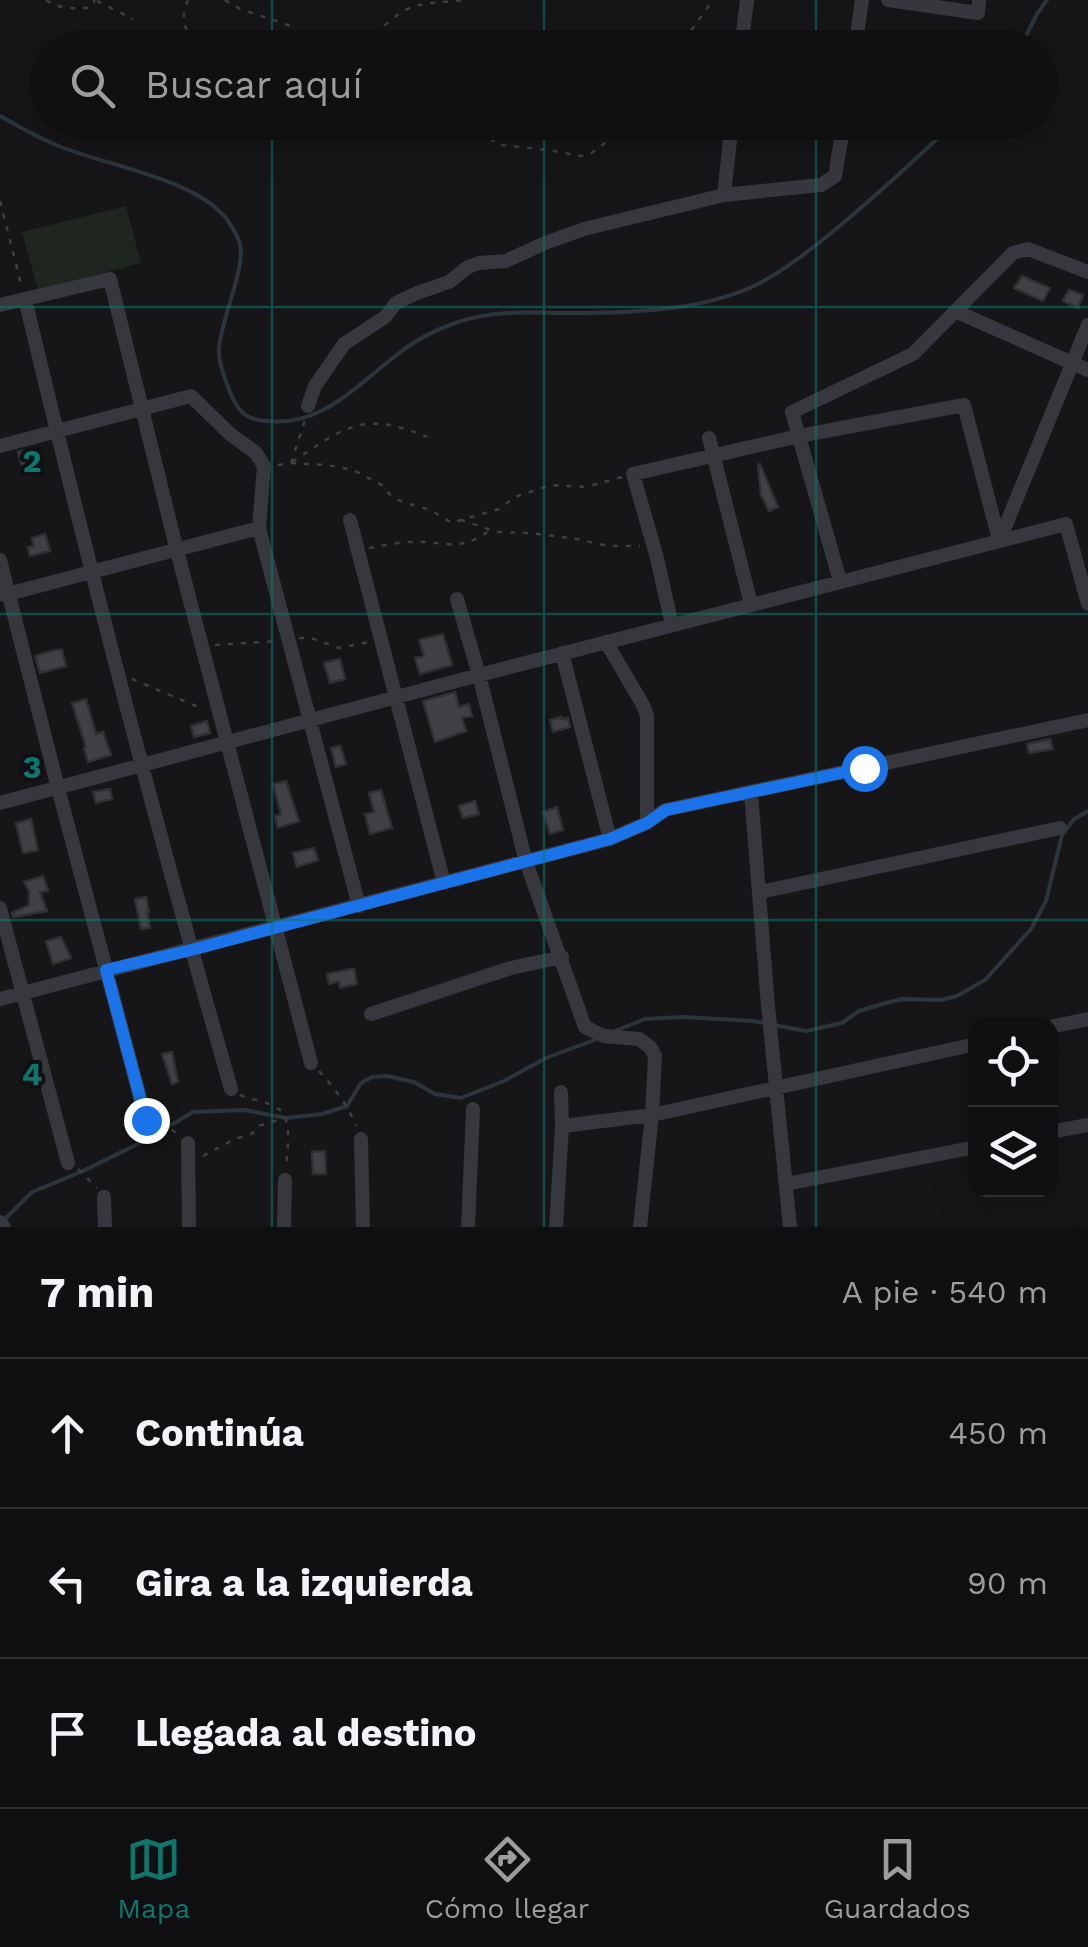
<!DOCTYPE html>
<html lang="es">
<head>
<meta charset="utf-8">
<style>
	:root { --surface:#101012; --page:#1e1e20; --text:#f1f3f6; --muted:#9c9d9f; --line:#303032; --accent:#0f766e }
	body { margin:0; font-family:"Work Sans",sans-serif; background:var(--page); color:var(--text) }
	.controls { position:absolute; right:30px; bottom:30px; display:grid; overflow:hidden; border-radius:20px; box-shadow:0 10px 40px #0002 }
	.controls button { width:90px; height:90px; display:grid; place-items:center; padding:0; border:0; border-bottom:2px solid var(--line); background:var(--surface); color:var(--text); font:50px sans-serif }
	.stop { position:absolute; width:30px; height:30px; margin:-22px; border:8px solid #1a73e8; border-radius:50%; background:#fff }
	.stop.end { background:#1a73e8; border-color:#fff; box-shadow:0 2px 10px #0008 }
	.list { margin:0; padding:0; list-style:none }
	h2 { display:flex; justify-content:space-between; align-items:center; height:130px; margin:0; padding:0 40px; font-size:42px }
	h2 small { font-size:32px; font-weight:400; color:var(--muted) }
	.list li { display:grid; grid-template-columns:65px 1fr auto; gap:30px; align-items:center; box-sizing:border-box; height:150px; padding:0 40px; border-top:2px solid var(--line) }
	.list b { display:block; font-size:38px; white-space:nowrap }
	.list em { font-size:32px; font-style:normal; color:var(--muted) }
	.icon { flex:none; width:55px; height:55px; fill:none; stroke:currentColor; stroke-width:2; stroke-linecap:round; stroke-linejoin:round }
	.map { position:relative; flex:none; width:1088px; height:1227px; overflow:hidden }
	.search { position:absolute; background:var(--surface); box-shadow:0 10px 40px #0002; left:30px; right:30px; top:30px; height:110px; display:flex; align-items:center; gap:25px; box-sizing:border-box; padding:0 35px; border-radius:55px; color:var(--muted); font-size:38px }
	.sheet { height:580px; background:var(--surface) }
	nav { display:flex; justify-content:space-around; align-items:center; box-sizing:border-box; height:140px; border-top:2px solid var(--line); background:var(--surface); font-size:28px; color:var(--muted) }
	nav a { display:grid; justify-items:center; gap:5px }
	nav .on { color:var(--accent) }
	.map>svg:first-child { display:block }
	.green { fill:#1e261f }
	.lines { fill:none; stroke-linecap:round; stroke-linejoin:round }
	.stream { stroke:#2c353c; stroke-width:4 }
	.building { fill:#404145; stroke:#303034; stroke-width:2.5 }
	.path { stroke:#3d3f44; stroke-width:2.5; stroke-dasharray:5 8; stroke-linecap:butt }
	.minor { stroke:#37383d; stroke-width:14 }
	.route { stroke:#1a73e8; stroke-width:12 }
	.grid { fill:none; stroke:#0f766e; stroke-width:2.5; stroke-opacity:0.55 }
	.grid-label { font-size:32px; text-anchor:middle; font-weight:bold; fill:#0f766e; stroke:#111113; stroke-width:8; stroke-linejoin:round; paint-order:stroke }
</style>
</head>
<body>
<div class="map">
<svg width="1088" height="1227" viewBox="0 0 1088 1227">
	<rect width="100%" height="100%" fill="#161618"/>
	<path class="green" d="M126,206L141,263L38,290L22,232Z"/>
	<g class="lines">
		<path class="stream" d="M1020,48L1037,14L1047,0
			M0,116C20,127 40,139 61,147C109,166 192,178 226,218C230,224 239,237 240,245C246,266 221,320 219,348C218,360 223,373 227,384C230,394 237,410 247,416C253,419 262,421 268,421C323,427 359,383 398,354C415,340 438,329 458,322C497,309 531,313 571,313C630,313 702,311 756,285C786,270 811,249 836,229C877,195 916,159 955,122
			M615,1031L645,1019L682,1017L753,1021L806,1031L842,1023L859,1011L882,1004L902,999L941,1000L957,996L985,980L1031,929L1046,901L1062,835L1074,819L1088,811
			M2,1222L32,1192L83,1171L144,1141L193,1112L244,1110L286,1118L322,1114L347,1106L361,1083L372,1077L387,1076L414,1082L435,1094L461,1098L504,1081L546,1058L597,1039"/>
	</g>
	<path class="building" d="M1022,276L1050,288L1043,301L1014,288Z
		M1069,290L1083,295L1078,308L1063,301Z
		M33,448L37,464L31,466L33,472L24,474L18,452Z
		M760,464L778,507L769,511L761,495L758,465Z
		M45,534L50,551L30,556L28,547L34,546L32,538Z
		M443,634L452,665L420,674L415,658L424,656L419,640Z
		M55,650H62L66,666L40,673L35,656Z
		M340,659L345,679L330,683L324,663Z
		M455,692L459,707L469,704L472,716L462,718L466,731L435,742L423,701Z
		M86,699L96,734L103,732L111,755L88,762L84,748L86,747L72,703Z
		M561,717V719L568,718L570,727L553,732L550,720Z
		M207,721L210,733L194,737L191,726Z
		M1050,739L1053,749L1029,753L1027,744Z
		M340,746L346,764L336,767L331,748Z
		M286,781L299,821L278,828L275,816L281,814L273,784Z
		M110,789L112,799L96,803L93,792Z
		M381,790L392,828L370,834L365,814L374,812L369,793Z
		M475,801L479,814L463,818L459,806Z
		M557,807L563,830L550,834L543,812Z
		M31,819L38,850L23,853L16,823Z
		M314,848L318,860L297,867L293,853Z
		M43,876L48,891L40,892L47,911L13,917L12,913L29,905V891L24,882Z
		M146,897L149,912H147L150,928L141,929L135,899Z
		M61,937L71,958L53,964L46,941Z
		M351,969H354L357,984L340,988L339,981L329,984L327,974Z
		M172,1052L178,1082L172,1084L162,1054Z
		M325,1151L326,1174H313L312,1152Z"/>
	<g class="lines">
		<path class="path" d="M46,0C61,10 72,8 90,8L95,0
			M188,0C179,20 185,33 201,48
			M225,0L240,9L288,25L317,48
			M97,1L133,19
			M372,48C375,35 381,28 391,20C413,0 435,4 463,0
			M672,48L693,28L713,0
			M441,122L463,127L488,137L500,145L548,150L581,156L590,154L608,141L623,122
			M0,201L22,288
			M292,462C345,427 363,410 427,437
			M291,463L328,465L353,470L384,486C392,504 413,503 429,510C437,513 445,519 452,523L461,520
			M278,465L291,463L306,417
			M622,477L586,487L551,485L515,497L499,509L461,520L497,532L530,533L577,539L608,546H640
			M369,548C383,546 397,542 410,542C445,540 458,554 490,530
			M299,638H311L339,648L369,642
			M215,645L277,641
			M132,679L203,709
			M319,1071C335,1089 347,1104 356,1126
			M240,1095C252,1100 270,1102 280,1110C293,1122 287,1152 286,1168
			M160,1124L168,1127L179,1135
			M203,1156L235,1139L253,1133L258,1126L285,1118
			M78,1169L97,1188"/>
		<path class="minor" d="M888,0L978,13L979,0
			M741,48L747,0
			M855,48L862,0
			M724,195L732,122
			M25,299L110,279L177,551L311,1063
			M0,305L25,299C88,564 156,827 231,1089
			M955,311L1088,370
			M308,406L315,386L344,344L385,317L396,303L417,293L449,282L468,267L479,263L506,261L545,243L584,229L724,195L821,185L835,176L844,122
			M709,438L751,604
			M0,446L191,396L230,434L256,453L264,466L259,528L359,906
			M350,520L444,883
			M1000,539L1088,325
			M0,560L58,788L146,1120
			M840,581L792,412L913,354L1013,253L1028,249L1088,272
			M4,595L259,528
			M457,599L479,675L526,862L585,1027L604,1036L639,1039L650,1047L655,1056L652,1115L562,1126
			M672,625L657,558L633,474L799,436L964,405L999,540
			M606,642L643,705L647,716V823
			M562,653L610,839
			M751,793L768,1006L790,1227
			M0,803L479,675L1066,524L1088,604
			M760,892L1060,828
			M0,908L68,1163
			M0,999L610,839L647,823L665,810L1088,720
			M371,1014L511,968L562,957
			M1050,1027L1088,1019
			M1050,1132L1088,1125
			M361,1139L363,1227
			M188,1143L189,1227
			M786,1184L976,1147
			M104,1197L105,1227
			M0,1222L4,1227
			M284,1227L285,1180
			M468,1227L473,1109
			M556,1227L562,1126L561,1092
			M640,1227L652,1115L976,1044"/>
	</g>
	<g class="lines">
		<path class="route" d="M146,1120L106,970L191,950L610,839L647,823L666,810L864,768"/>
	</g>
	<path class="grid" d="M272,0V48M544,0V48M816,0V48M272,122V1227M544,122V1227M816,122V1227M0,307H1088M0,614H1088M0,920H1088"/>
	<g class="grid-label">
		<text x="32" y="472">2</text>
		<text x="32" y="778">3</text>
		<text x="32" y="1085">4</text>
	</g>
</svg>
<div class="controls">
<button><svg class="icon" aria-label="locate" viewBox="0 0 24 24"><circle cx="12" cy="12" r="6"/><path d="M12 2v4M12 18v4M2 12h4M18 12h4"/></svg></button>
<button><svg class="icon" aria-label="layers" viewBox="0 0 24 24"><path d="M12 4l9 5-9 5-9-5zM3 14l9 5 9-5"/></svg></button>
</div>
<div class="stop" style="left:864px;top:768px"></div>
<div class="stop end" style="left:146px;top:1120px"></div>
<div class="search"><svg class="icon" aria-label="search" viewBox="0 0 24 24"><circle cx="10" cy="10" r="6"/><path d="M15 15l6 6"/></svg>Buscar aquí</div>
</div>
<section class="sheet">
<h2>7 min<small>A pie · 540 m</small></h2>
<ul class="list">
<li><svg class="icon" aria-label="ahead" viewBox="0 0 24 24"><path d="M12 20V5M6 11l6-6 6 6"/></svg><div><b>Continúa</b></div><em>450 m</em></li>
<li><svg class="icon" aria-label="left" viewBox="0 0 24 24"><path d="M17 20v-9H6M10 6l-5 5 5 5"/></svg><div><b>Gira a la izquierda</b></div><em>90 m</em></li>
<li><svg class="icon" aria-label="arrive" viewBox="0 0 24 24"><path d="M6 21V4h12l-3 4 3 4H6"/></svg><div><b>Llegada al destino</b></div></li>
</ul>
</section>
<nav>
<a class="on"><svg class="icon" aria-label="map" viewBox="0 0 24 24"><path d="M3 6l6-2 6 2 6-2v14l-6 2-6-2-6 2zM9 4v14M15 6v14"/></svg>Mapa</a>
<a><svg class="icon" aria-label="directions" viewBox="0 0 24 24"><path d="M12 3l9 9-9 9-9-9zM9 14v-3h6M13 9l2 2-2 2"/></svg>Cómo llegar</a>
<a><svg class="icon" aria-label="saved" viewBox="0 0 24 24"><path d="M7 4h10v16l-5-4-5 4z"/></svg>Guardados</a>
</nav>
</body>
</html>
